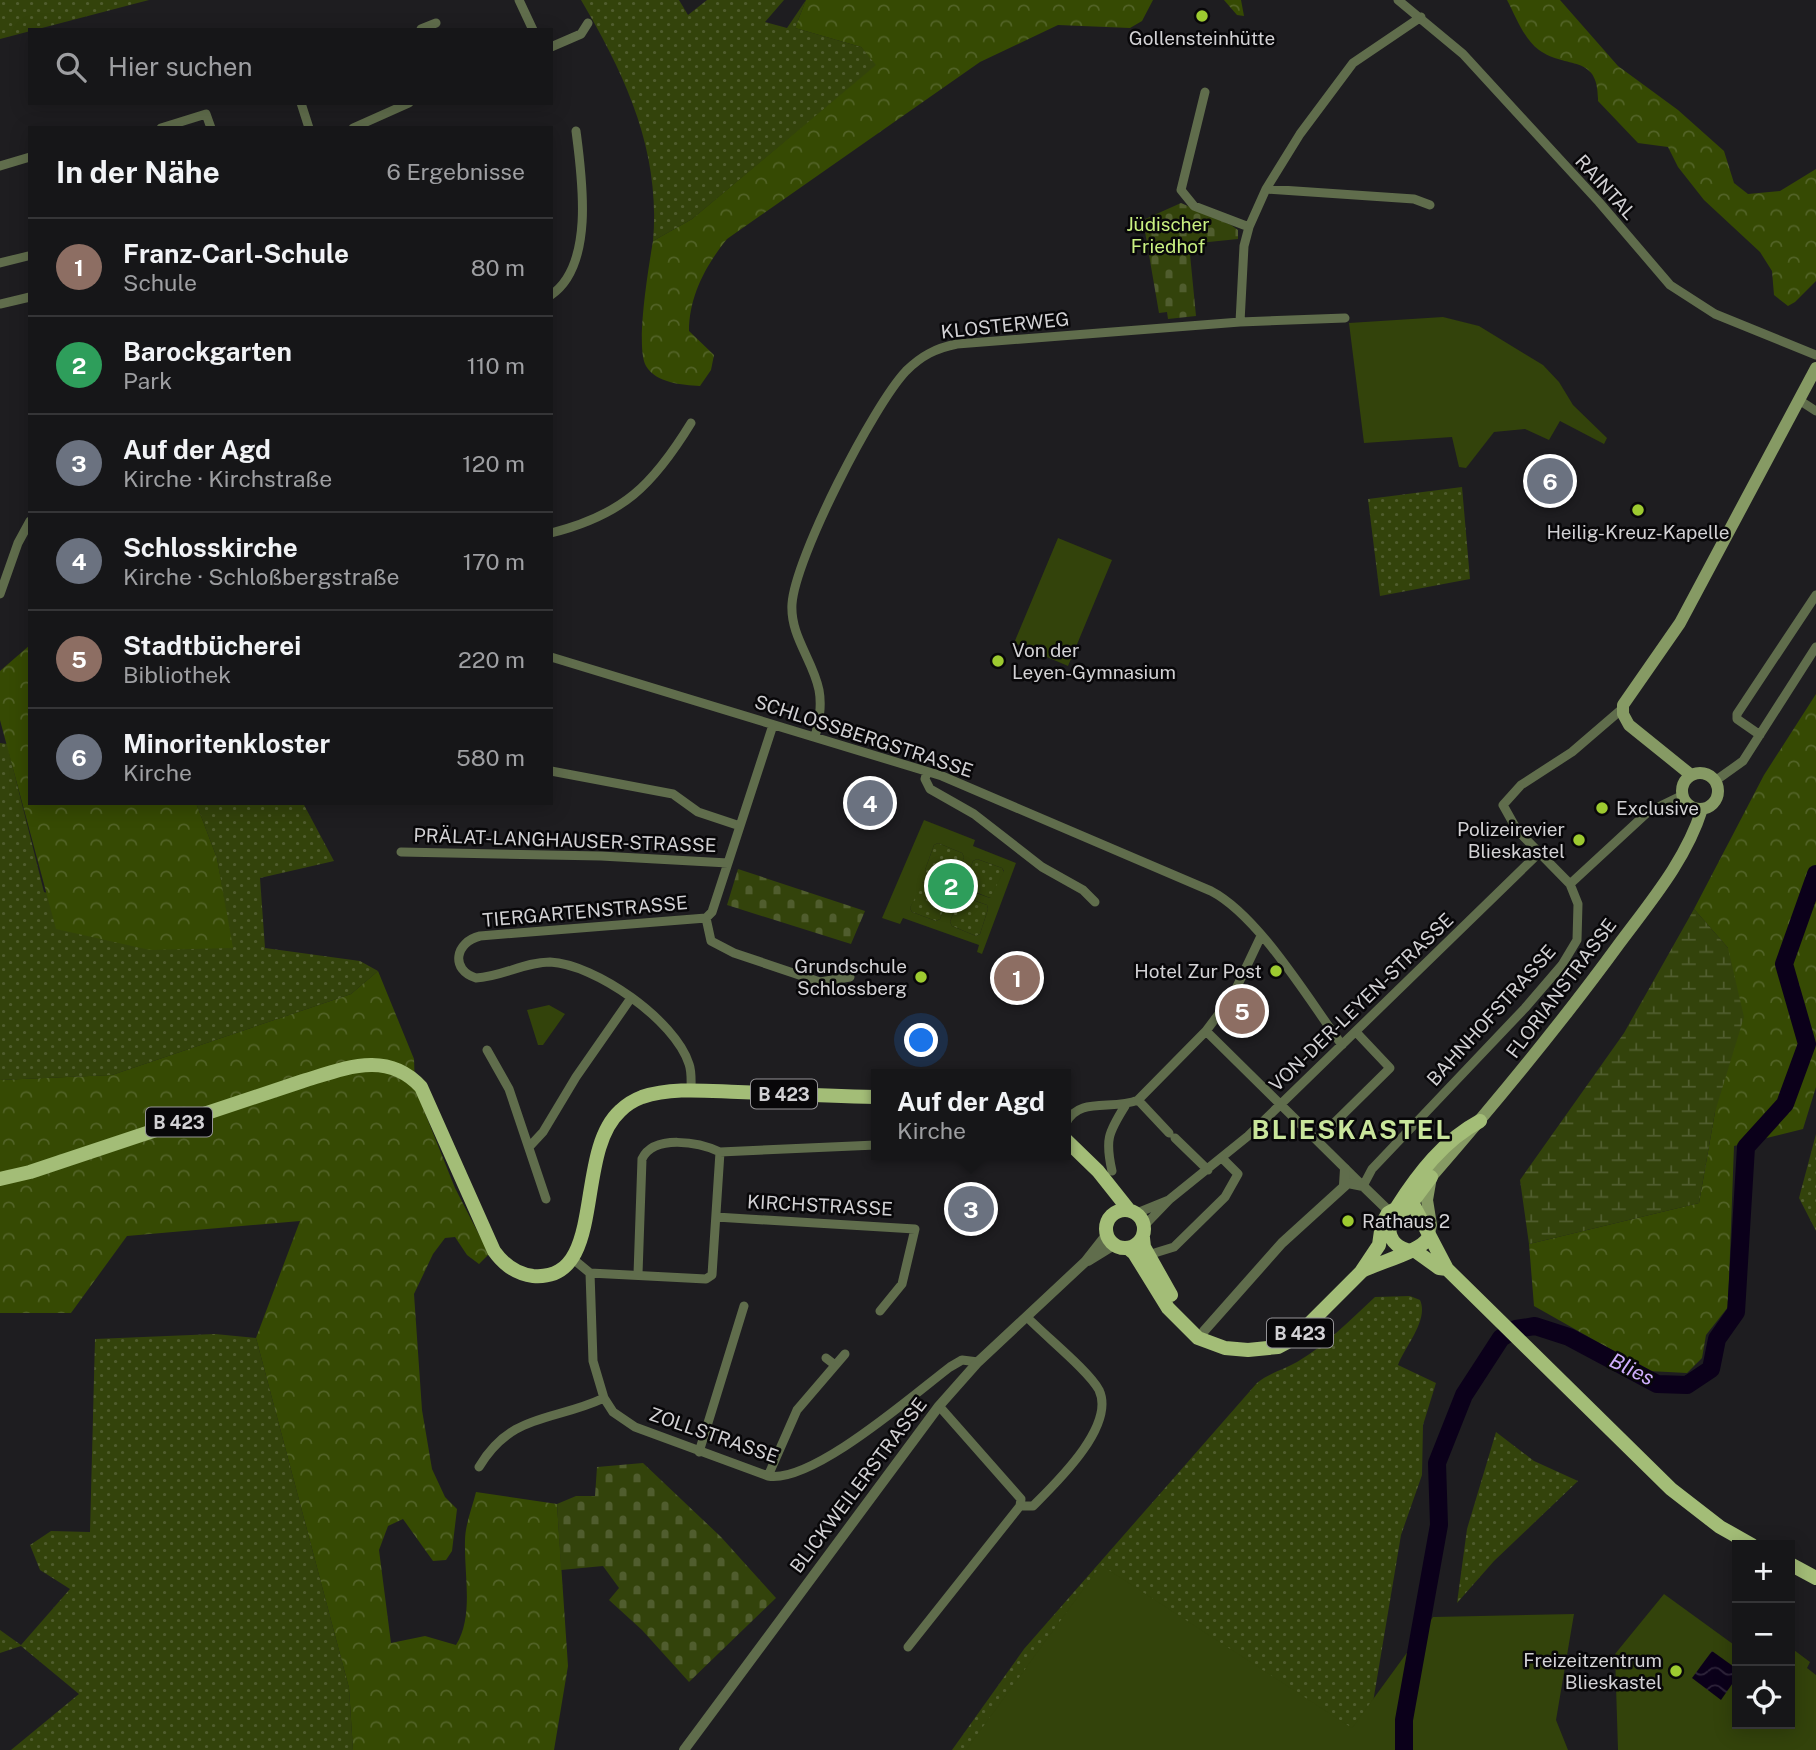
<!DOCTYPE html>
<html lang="de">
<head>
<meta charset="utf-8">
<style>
	:root { --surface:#161618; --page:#1f1f21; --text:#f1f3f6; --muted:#9e9fa2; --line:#353537; --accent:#8c9099 }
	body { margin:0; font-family:"Public Sans",sans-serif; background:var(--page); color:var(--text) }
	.controls { position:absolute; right:21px; bottom:21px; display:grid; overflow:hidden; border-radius:0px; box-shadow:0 4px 18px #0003 }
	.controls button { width:63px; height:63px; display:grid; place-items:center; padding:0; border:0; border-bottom:2px solid var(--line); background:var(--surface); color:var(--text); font:35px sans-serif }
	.you { position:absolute; left:922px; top:1041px; width:24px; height:24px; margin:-18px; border:5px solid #fff; border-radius:50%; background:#1a73e8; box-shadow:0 0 0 10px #1a73e833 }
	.badge { display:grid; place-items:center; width:46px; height:46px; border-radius:50%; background:var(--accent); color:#fff; font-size:23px; font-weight:700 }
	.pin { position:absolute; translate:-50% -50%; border:4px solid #fff; box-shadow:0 2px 7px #0006 }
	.popup { position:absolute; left:871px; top:1069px; width:200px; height:91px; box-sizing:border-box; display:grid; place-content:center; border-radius:0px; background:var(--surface); filter:drop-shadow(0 2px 5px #0005); font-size:23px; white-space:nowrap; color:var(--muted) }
	.popup b { font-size:26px; color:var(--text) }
	.popup::after { content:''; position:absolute; left:50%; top:100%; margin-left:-14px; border:14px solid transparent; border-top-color:var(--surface) }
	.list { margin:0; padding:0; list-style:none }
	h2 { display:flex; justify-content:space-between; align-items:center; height:91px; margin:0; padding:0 28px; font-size:30px }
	h2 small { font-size:23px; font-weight:400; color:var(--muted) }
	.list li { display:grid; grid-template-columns:46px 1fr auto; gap:21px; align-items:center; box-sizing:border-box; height:98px; padding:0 28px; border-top:2px solid var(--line) }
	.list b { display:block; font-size:26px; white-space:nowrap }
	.list p { margin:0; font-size:23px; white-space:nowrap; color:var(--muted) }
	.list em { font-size:23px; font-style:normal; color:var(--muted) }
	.icon { flex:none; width:38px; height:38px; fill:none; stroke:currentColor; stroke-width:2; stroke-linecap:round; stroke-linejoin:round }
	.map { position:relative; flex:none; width:1816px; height:1750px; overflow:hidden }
	.search { position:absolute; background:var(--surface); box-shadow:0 4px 18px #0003; left:28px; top:28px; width:525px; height:77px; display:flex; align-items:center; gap:18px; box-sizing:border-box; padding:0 24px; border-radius:0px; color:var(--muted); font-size:26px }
	.panel { position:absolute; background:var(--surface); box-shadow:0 4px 18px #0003; left:28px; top:126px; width:525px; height:679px; border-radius:0px }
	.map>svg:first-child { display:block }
	.grass { fill:url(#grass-dots) }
	.forest { fill:url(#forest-crowns) }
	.wetland { fill:url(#wetland-marsh) }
	.cemetery { fill:url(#cemetery-stones) }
	.park { fill:#33430b; fill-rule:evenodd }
	.water { fill:url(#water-waves) }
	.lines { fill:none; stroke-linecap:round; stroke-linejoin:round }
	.river { stroke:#0b001a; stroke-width:18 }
	.minor { stroke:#606d4c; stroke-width:9 }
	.tertiary { stroke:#606d4c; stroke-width:10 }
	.secondary { stroke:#869a64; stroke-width:12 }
	.primary { stroke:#a3bd77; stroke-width:14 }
	.poi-dot { fill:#9dca30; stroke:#080709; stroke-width:2.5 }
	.labels { text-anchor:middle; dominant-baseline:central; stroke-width:5; stroke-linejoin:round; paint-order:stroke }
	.shield { fill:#080709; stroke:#959497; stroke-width:2 }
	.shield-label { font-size:18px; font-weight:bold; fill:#d2d1d4 }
	.poi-label { font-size:19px; fill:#d2d1d4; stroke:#080709; text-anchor:end }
	.street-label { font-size:19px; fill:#d2d1d4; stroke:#080709 }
	.park-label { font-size:19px; fill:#c9f081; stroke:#080709 }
	.water-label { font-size:21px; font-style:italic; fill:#cfaefe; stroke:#080709 }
	.district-label { font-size:26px; font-weight:bold; letter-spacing:2px; fill:#c9e59b; stroke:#080709 }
</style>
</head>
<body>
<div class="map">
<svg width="1816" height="1750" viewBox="0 0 1816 1750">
	<defs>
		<pattern id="grass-dots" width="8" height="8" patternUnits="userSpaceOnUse" patternTransform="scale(1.75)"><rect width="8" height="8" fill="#33430b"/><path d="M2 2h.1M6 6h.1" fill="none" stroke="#505d2e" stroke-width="1.8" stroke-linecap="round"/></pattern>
		<pattern id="forest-crowns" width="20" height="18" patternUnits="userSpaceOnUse" patternTransform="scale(1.75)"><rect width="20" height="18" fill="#364a03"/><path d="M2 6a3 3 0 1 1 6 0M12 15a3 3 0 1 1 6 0" fill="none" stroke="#526327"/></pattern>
		<pattern id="wetland-marsh" width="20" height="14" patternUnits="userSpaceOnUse" patternTransform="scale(1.75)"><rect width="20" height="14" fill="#33430b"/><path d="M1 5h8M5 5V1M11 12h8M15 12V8" fill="none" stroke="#505d2e"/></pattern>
		<pattern id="cemetery-stones" width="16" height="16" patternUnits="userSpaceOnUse" patternTransform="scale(1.75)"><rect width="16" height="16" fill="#33430b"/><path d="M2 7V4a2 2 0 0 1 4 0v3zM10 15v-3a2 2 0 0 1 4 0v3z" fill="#505d2e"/></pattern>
		<pattern id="water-waves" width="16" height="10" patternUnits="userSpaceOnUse" patternTransform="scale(1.75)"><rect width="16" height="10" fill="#0b001a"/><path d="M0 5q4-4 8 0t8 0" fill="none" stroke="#2e243a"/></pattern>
	</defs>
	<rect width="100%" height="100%" fill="#1e1d20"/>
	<path class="grass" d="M0,0H149L0,39Z
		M581,0H679L688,15L707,0H784L765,22L787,28L806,0L795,28L861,47L877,65L692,219L653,241C661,152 626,76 581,0Z
		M1462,487L1470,579L1380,596L1368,499Z
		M0,743L7,744L44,892L232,948L217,858L196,803H303L334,861L260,878L265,948L360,961L378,971L351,994L112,1075L0,1080Z
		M938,843L962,853L964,857L956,879L950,882L927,874L925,870L934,845Z
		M977,859L1002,868L1004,872L994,896L990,898L968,889L965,883L973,861Z
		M924,882L946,891L948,897L940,919L936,921L912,912L910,908L920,884Z
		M964,897L987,905L988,909L980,934L976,936L952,926L950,922L958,900Z
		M1816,1134V1231L1799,1198Z
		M1410,1296L1420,1300C1429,1320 1405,1346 1398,1365L1436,1383L1423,1425L1422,1475L1401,1535L1365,1750H952L1024,1649L1257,1383C1269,1373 1283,1370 1297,1362C1326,1345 1350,1320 1375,1297Z
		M215,1334L256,1338L349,1688L353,1750H11L79,1694L21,1646L0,1653V1630L21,1645L70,1589L40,1570L30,1545L51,1531L90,1532L95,1339Z
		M1496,1432L1534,1461L1578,1481L1494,1561L1457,1603L1467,1529Z"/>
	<path class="forest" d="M806,0H1153L1142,21L1130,28L1058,25L980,62L727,239C706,265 689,296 689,331L714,355L711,370L700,386C682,385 656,383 646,366C635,347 649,265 653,241L692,219L876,65L861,47L795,28Z
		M1224,0H1241L1244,16L1237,15Z
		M1507,0H1560L1618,66L1678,110L1724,151L1734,183L1748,194L1780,191L1816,169V281L1795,302L1788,306L1774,295L1772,271L1760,252L1704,200L1678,167L1668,147L1638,143L1598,101C1599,53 1567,70 1539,50C1524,39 1516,17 1507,0Z
		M30,645V803H196L217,858L233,948L150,950L56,929L0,720V671Z
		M1816,694V1087L1803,1129L1734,1146L1728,1307L1706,1335L1702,1358L1687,1373L1649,1371L1534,1306L1529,1244L1699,1203L1715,1112L1728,948L1694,909L1764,775Z
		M378,971L414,1059L415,1088L455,1188L489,1254L479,1264L467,1255L455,1237L445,1238L433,1254L414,1294L422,1410L432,1469L445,1497L457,1509L452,1551L446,1560L433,1561L403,1519L388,1526L379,1550L391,1643L425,1636L456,1645C474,1616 464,1575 465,1541C465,1525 472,1508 476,1492L557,1504L568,1666L554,1750H353L349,1688L256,1338L300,1221L127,1236L71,1313H0V1080L112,1075L351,994Z"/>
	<path class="wetland" d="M1694,909L1728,948L1744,1017L1715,1112L1699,1203L1529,1244L1520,1180L1624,1033Z"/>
	<path class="cemetery" d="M1181,203L1231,225L1238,230V239L1189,244L1196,316L1168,319L1167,312L1159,313L1143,220Z
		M738,869L865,911L851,944L727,905Z
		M643,1463L721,1537L776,1598L689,1682L642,1630L609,1600L619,1588L603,1566L561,1570L557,1504L576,1496H595L597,1467Z"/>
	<path class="park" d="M1443,317L1479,326L1543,365L1559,382L1573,405L1607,438L1604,444L1560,421L1549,440L1525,429L1494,432L1466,468L1459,467L1452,437L1364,443L1349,323Z
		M1058,538L1112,560L1068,666L1014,643Z
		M924,820L975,840L973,846L1016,863L982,954L977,952L979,945L903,918L900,924L882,918ZM938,843L962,853L964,857L956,879L950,882L927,874L925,870L934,845ZM977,859L1002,868L1004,871L990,898L968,890L965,883L973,861ZM923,882L946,890L948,897L940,919L936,921L912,912L910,908ZM965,897L987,905L988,909L980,934L976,936L952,926L950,922L958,900Z
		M549,1005L565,1014L543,1045H538L527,1010Z
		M1101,1565L1352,1728L1433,1617L1574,1614L1556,1720L1568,1750H966Z
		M1664,1594L1737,1647V1724H1790V1647L1810,1662L1807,1668L1816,1675V1750H1618L1615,1654Z"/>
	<path class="water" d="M1712,1651L1737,1669V1677L1721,1700L1692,1678Z"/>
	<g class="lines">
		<path class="river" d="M1404,1750V1720L1439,1525L1437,1463L1464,1395L1501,1338L1516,1329L1535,1326L1569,1337L1657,1384L1687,1385L1711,1369L1717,1339L1736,1312L1746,1147L1785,1104L1807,1044L1784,964L1816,874"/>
		<path class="minor" d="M519,0L533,30
			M1398,0L1463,54L1599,202L1670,285L1715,314L1816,355
			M421,29L436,23
			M551,47L581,34L588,23
			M1205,92L1181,190L1194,206L1249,227
			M301,103L309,128
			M161,128L206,114L211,128
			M353,128L409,103
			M0,166L30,157
			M1266,189L1414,199L1430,205
			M0,263L28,256
			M551,295C595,265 582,177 576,131
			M0,304L30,297
			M1240,322L1244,246L1249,227L1266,189L1300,134L1353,63L1421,17
			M1799,400L1816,411
			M551,533C623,515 653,485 691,423
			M0,594L18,543L30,521
			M551,657L942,776L1211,891C1259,916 1308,999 1342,1045
			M1760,735L1737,719V714L1816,595
			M815,737C819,721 822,706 819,690C813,660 790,636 792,604C795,558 873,406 906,371C921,356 936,348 957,344L1240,322L1345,318
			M551,771L673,794L698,812L740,826
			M927,772L925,779L930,789L974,814L1042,867L1083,890L1095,902
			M1715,781L1743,761L1816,647
			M401,852L601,856L728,863
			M1570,884L1648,812L1683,795
			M706,918L711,941L734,953L820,982L850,977
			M1206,1031L1363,1186L1372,1169L1525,1008L1562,965L1577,940L1578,904L1570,884L1517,830L1503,805L1521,785L1572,752L1622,709
			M487,1050L509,1089L546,1199
			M691,1091C691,1082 692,1072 689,1064C675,1020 595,964 550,962C524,962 502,977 476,978C450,970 455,942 480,936L706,918L712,912L773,725
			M1138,1100L1169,1133
			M1066,1123C1079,1096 1113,1111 1138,1100L1206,1031L1233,995L1261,936
			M1325,1132L1390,1068L1356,1032
			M1175,1138L1208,1170
			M530,1146L543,1132L576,1077L631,998
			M1112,1171C1105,1140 1108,1133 1125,1106
			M1137,1213L1169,1200
			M716,1217L915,1229L902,1284L880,1311
			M1144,1226L1170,1199L1248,1136L1540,852
			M1148,1255L1174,1247L1225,1197L1238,1174L1222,1158
			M573,1259L590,1273L593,1361L604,1398L613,1412L635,1427L768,1476C812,1484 913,1395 950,1367L962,1360L978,1362
			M590,1273L706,1279L712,1275L720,1152
			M638,1274L642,1159C654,1134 699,1142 720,1152L876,1145
			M826,1358L835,1365
			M699,1452L744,1306
			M479,1467C512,1412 553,1422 604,1398
			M768,1476L797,1410L845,1354
			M1020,1506H1033C1056,1483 1116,1426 1099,1390C1089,1371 1044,1335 1027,1317
			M908,1647L1020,1506L1021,1499L939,1406"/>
		<path class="tertiary" d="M1344,1185L1345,1169
			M1088,1261L1114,1245
			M1204,1331L1282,1243L1348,1183L1363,1186L1394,1216
			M684,1750L939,1406L978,1362L1085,1262L1107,1234"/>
		<path class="secondary" d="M1682 791a18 18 0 1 1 36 0a18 18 0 1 1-36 0Z
			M1691,775L1629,725L1623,714V705L1680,623L1816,368
			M1428,1237L1431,1225L1427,1200L1431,1177C1497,1101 1560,1025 1619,944C1651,901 1686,860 1702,809"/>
		<path class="primary" d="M1066,1140L1098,1171L1129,1210
			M0,1179L30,1172L303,1081C346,1068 387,1050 421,1087L494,1251C504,1265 516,1274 533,1276C608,1282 573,1154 620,1111C626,1105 634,1100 642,1097C672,1087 707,1091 738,1092C784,1094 830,1096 876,1097
			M1397,1207C1418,1174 1444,1140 1480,1121
			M1106 1229a19 19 0 1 1 38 0a19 19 0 1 1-38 0Z
			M1143,1238L1144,1247L1171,1295
			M1128,1248L1134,1253L1168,1308L1198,1338L1225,1348L1248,1350L1278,1347L1295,1338L1361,1272L1379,1245L1382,1224L1388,1213L1404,1204L1414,1206L1447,1269L1671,1489L1720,1527L1752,1545
			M1414,1250L1439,1268L1447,1269
			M1411,1251C1396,1248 1387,1238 1390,1223L1410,1205L1431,1177
			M1362,1271C1379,1262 1421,1252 1428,1238
			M1790,1564L1816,1578"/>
	</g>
	<g class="poi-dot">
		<circle cx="1202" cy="16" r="7"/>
		<circle cx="1638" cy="510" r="7"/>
		<circle cx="998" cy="661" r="7"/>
		<circle cx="1602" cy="808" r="7"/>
		<circle cx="1579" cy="840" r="7"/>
		<circle cx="1276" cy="971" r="7"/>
		<circle cx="921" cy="977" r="7"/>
		<circle cx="1348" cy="1221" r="7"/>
		<circle cx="1676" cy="1671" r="7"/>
	</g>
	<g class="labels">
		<g class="shield">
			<rect x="751" y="1079.5" width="66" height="29" rx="5"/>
			<rect x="146" y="1107.5" width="66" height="29" rx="5"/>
			<rect x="1267" y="1318.5" width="66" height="29" rx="5"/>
		</g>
		<g class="shield-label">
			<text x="784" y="1094">B 423</text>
			<text x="179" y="1122">B 423</text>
			<text x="1300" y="1333">B 423</text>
		</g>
		<g class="poi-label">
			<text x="1202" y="38" text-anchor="middle">Gollensteinhütte</text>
			<text x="1638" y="532" text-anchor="middle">Heilig-Kreuz-Kapelle</text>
			<text x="1012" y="650" text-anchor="start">Von der<tspan x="1012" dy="22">Leyen-Gymnasium</tspan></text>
			<text x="1616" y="808" text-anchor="start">Exclusive</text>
			<text x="1565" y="829">Polizeirevier<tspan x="1565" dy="22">Blieskastel</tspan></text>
			<text x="907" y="966">Grundschule<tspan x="907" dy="22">Schlossberg</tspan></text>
			<text x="1262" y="971">Hotel Zur Post</text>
			<text x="1362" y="1221" text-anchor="start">Rathaus 2</text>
			<text x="1662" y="1660">Freizeitzentrum<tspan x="1662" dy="22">Blieskastel</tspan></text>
		</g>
		<g class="street-label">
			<text transform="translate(1606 187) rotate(48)">RAINTAL</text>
			<text transform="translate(1005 325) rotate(-6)">KLOSTERWEG</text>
			<text transform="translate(864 736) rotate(18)">SCHLOSSBERGSTRASSE</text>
			<text transform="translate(565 840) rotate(2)">PRÄLAT-LANGHAUSER-STRASSE</text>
			<text transform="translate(585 911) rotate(-5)">TIERGARTENSTRASSE</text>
			<text transform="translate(1561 988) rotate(-53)">FLORIANSTRASSE</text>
			<text transform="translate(1361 1002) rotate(-44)">VON-DER-LEYEN-STRASSE</text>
			<text transform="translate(1491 1015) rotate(-48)">BAHNHOFSTRASSE</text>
			<text transform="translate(820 1205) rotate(3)">KIRCHSTRASSE</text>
			<text transform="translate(714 1435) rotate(19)">ZOLLSTRASSE</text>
			<text transform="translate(858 1485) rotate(-53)">BLICKWEILERSTRASSE</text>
		</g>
		<g class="park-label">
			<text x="1168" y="224">Jüdischer<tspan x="1168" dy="22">Friedhof</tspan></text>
		</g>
		<g class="water-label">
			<text transform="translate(1632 1369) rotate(26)">Blies</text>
		</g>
		<g class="district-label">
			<text x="1352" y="1129">BLIESKASTEL</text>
		</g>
	</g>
</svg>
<div class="controls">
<button>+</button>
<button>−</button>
<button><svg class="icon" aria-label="locate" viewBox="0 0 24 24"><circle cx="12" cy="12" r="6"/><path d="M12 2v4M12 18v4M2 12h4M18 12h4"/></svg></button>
</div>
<div class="you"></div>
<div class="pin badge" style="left:1017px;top:978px;background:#8d6e63">1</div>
<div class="pin badge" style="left:951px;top:886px;background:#2e9e5b">2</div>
<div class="pin badge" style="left:971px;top:1209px;background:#6b7280">3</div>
<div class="popup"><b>Auf der Agd</b>Kirche</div>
<div class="pin badge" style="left:870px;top:803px;background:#6b7280">4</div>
<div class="pin badge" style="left:1242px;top:1011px;background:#8d6e63">5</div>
<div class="pin badge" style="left:1550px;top:481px;background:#6b7280">6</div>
<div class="search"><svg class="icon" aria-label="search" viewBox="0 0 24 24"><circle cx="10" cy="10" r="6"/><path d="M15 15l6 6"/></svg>Hier suchen</div>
<section class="panel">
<h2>In der Nähe<small>6 Ergebnisse</small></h2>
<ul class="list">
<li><span class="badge" style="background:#8d6e63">1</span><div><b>Franz-Carl-Schule</b><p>Schule</p></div><em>80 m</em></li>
<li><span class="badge" style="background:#2e9e5b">2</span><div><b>Barockgarten</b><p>Park</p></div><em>110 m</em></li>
<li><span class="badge" style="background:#6b7280">3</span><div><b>Auf der Agd</b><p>Kirche · Kirchstraße</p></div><em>120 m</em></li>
<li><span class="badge" style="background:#6b7280">4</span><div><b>Schlosskirche</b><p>Kirche · Schloßbergstraße</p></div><em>170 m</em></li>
<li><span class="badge" style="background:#8d6e63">5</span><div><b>Stadtbücherei</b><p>Bibliothek</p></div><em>220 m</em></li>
<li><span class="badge" style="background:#6b7280">6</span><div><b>Minoritenkloster</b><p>Kirche</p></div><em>580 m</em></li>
</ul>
</section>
</div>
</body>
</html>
